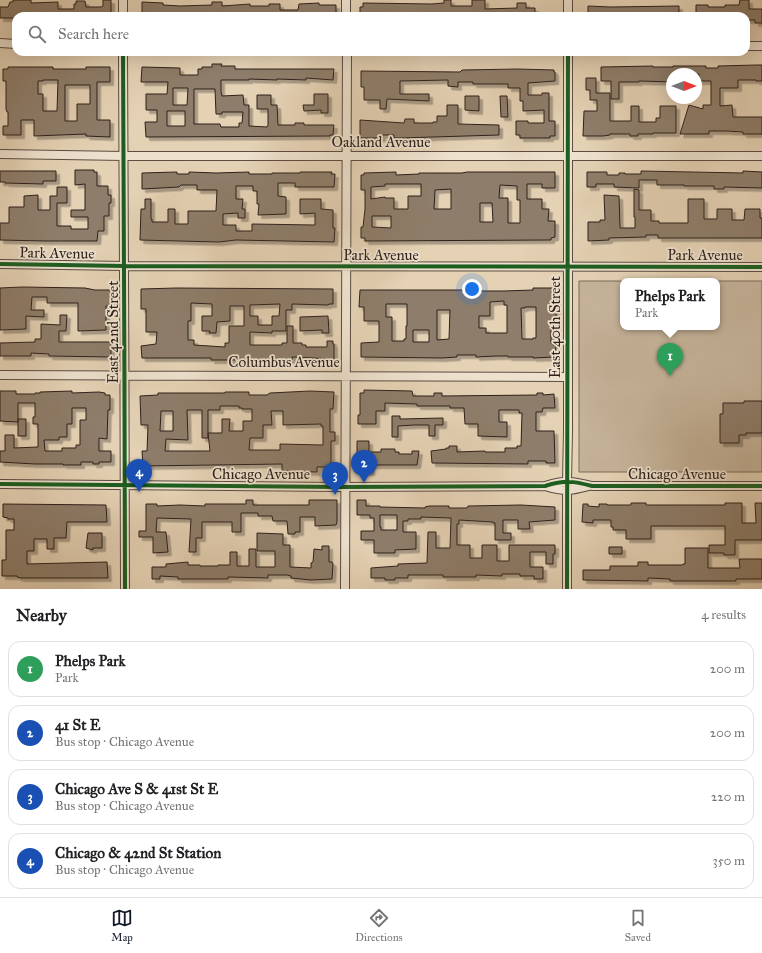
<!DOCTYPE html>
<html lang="en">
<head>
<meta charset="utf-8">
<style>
	:root { --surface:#fff; --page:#f6f6f6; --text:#202124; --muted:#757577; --line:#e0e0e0; --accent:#111827 }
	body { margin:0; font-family:"IM FELL Great Primer",serif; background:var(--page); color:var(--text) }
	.compass { position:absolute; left:666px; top:68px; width:36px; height:36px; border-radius:50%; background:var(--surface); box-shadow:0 4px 16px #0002; rotate:90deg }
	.you { position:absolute; left:472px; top:289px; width:14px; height:14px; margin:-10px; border:3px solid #fff; border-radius:50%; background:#1a73e8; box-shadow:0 0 0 6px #1a73e833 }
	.badge { display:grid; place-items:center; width:26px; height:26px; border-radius:50%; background:var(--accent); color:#fff; font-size:13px; font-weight:700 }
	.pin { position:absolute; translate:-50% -33px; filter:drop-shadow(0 1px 2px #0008) }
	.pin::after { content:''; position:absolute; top:21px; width:14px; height:12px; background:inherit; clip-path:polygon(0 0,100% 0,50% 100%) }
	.popup { position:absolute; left:620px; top:278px; width:100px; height:52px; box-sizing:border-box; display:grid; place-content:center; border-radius:8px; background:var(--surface); filter:drop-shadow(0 1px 3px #0005); font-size:13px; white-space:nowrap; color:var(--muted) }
	.popup b { font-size:15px; color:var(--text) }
	.popup::after { content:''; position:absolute; left:50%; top:100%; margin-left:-8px; border:8px solid transparent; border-top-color:var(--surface) }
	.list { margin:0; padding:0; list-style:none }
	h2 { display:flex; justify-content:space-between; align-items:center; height:52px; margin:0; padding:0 16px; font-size:17px }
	h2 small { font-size:13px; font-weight:400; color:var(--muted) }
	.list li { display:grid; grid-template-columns:26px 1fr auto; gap:12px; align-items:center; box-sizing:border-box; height:56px; margin:0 8px 8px; padding:0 8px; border:1px solid var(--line); border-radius:12px }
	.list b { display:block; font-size:15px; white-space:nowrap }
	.list p { margin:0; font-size:13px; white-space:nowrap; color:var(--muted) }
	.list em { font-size:13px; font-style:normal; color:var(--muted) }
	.icon { flex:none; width:22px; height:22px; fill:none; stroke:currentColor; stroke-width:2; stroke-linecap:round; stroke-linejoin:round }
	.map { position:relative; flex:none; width:762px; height:589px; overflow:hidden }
	.search { position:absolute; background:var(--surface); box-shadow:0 4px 16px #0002; left:12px; right:12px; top:12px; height:44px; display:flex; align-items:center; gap:10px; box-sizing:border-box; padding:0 14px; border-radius:12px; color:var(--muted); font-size:15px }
	.sheet { height:308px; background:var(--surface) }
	nav { display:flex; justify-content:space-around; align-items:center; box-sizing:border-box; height:56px; border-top:1px solid var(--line); background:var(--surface); font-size:11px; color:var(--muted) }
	nav a { display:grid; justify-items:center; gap:2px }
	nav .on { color:var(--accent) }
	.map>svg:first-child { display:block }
	.green { fill:#c6b49b; stroke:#7a6a5b }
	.building { fill:#8e7d6b; stroke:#2f201b; fill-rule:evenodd; filter:url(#shadow) }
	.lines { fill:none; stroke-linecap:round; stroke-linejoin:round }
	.minor-casing { stroke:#5c4c42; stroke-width:10 }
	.minor { stroke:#eee2cf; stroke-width:8 }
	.cycleway-casing { stroke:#eee2cf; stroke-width:6 }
	.cycleway { stroke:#1b5e20; stroke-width:4 }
	.labels { text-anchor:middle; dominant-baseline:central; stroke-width:3.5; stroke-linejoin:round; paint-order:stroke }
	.street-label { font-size:15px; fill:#2f201b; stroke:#eee2cf }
</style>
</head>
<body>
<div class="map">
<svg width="762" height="589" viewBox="0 0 762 589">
	<defs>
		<filter id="shadow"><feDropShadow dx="3.5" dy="3.5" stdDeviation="0" flood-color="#0004"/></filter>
	</defs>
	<rect width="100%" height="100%" fill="#e5d2b5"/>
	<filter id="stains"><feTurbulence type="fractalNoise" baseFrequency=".005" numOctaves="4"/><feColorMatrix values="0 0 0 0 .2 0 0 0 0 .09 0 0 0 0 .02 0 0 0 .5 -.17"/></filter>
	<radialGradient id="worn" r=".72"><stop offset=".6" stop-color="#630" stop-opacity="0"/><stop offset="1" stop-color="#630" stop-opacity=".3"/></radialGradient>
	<path class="green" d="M579,281H671H623V327H717V281H762V472H579Z"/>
	<path class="building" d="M13,0H31V3L58,2V9H74V4H76V1H85L86,7H101L103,6V0H111V16H16V18H0V7H8L10,2H13Z
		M444,0H451V6H472V0H485V9L517,8V3H526V8H535V16H360V7H363V3L432,4L444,3Z
		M740,0H749V9H762V23H755V20H746V16H696V5H708V7H725V5H739Z
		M142,2L163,3V5L180,6L212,5V2H222V6L250,4V6H269V4H280V10H298L299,4L319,3V5H336V16H142Z
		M588,6L610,7L679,6V16H588Z
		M212,64H222L221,66H235V69H334L333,80L306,78V80L277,79V80L249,79V80H221V92L222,96L243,95L244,105H249V126L267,127L268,125V109H257V95H271V105H277L278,125H295V123H304V125H334L333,135H330V136L146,137L145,122H157V110H146V94H167L168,82H141L142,67L180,68V75H198V69H202V67H212ZM173,88H188L187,105H173ZM194,89H215L216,114H222V112H243L242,123H239V127H221L220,124H194ZM167,111H185V126H167Z
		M756,65H762V81H756V80H738V88H720V106L732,105L733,117H762V134H743V132L727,131H709V134H680L689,105L703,109V105H711V81H699V74H672V82L639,81V82H619V99H611V81H601V67L653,66V67H673V66H706V68H718V66Z
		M8,67H53V69H86V67H110V82H97V120H110V137L86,136V134L34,136V120H21V135H3V126H8V112H7L6,109V81H3V69H8ZM43,80H58L57,111H43V94H38V81H43ZM65,85H90V104H77V121H65Z
		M518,69L554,70V72H555V81L528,83V95H542V93H549V121H555V136H550V138H520V135H516V121H528V123H544V110L523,111V101H520V88H508V84H473V82H458V87L448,86V80L400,81V94H429V101L387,99L386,109H380V100H364V87H361V71L460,72L462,70Z
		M586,78H596V93H610V121H631V106H639V122H656V118H660V106H676V133H653V134H638V136H630V134H610V135L603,136H583L584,111H597V100H590V90H586Z
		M314,94H328V113H321V110L304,111L303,105H314Z
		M465,96H479V111L465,110Z
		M500,96H507L508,117H501Z
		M447,105H458V124L499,125V135L400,138H394V135H382V138H360V120L404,123L405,119H414V123H433V122H437V116H447Z
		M75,170H94V172H97V186H108V195H111V203H109V216H104V231H98L97,241H46L0,240V223H9V207H24V196L38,195V210H50V196H57V187H67V203H57V226H71V229H88V217H71V210H85V184L75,185Z
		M0,171H56V181H43V184L5,183V182H0Z
		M641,171L743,173V171L762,172V188L724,187V189H714V186H684V185H657V180H639V188L614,187V184H596V187H587V172H607V175H619V173H625V174H641Z
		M177,172V174H189V172L216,173L249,172V174H272V173H300V172H332L331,174H335L334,187H295V183H278V196L286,197V214L258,215L259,204H257V191H253V186H236V199H243L242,209H245V218H238V213L223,214V225H236V231H252V224L315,225V213L300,214V199H321V209L333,210V228H335L334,242L236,240L219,242L140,240L141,209H145V199H151V219H152V222H168V209H175V224H188V211H216L217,190H197V185H181L179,187L142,189V173Z
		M396,172V175L419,174V173H462L467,172H555V188H542V184H527V199H542V209H549L548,221H555V237L551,238V240L365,241V238H361V227H363L365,209V190H361V175H364V173ZM385,184H421V196H408V209H394V198H385V197L371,199V187L385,186ZM500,185L517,186V200H520V223H508V198H499ZM451,189V209H434L435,190ZM480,203H492L493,222H480ZM372,216H391V228L372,227Z
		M634,189L639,190V210H651V221H659V223H688V199H704V219H717V209H732V220H744L745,209H760V218H762V238H658V235H646V237L609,238V240L588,241V222H600V220H605L604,195L619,196L620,228H635V217H634Z
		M22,287L85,288L95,290H111V306H106V330L78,331V303H47V297H32L31,310H44V317L26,316V329L0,330V288Z
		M176,288L333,289V304H329L328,305L292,304V310H286V331H272V333L250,332V345H282V343H287V326H293V343H302V345H306V347H327V341H333V344H334V359L292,357V360L248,359V360H211V358H142L141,346L156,344L157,332H146V309H141V289ZM191,303L212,304V316H202V331H210L209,333H216L217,322L230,321V306H244V326H229V343H225V347L194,345V340H188V321H191ZM280,304L279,316H272V325H258V316H250V305Z
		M475,288H481V291H504L533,290V288H556V321H551V343H553V345H556L555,357L533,358V357H508V356H496L476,357V355H457V357L442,358L361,357V343L379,342V321H364V307H359L360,290H475ZM504,301V305H507V333H486V328H479V316H490V302ZM386,304H407V326H406V339H404V341H392V317H386ZM525,307H536V338H533V339H522L521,308H525ZM437,310H450L449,339L437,340ZM413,330H429V342H413Z
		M60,315H67L66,331H59V342H111V357L49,356V354L31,353V356H0V343L35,342V339H41V324L60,325Z
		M328,316L329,333H322V330L300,331V317Z
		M364,390L412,391L413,396H434V393H442V396L537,395V393H543V395L554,394L555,408H543L542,412H536V431H554L555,463H546V461H528V464L432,463L431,451L446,449V448H449V446H457V452L485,451V452H505V448H517V446H521L522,413H519V410H499V422H507V437L478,436V424H465L464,408H450V406H417V404L385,403V411H376V424H358V415H360V393H364Z
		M0,391H16V394H35V393H40V392L72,391V393L99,392L105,393V395H110V410H108L107,439L99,438V451H111V462H99V464H93V462H81V465H63V464H35L0,462V451H5V435H14V448L38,447V424H33V417H35V403H18V422L0,421ZM72,408H86V420H80V445H76V448H62V451H45L44,440H59V437H67V424H72Z
		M310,391L334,392L333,409H330V432H335V441H331V467H317V472L282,471V464L143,466L142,451H147L148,425H141L140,396L158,395V393H225V392H249V395H267L270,393ZM220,406H239V408H242V409H252V421H243V431H229L230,419H222V433H208L210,451H165L166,439L188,440L187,410H202V438H208V410H220ZM161,411H173V431H160ZM271,411H283V425L321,424V426H323V445L280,444V450H249L250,438H263V425H272Z
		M744,401H762V433H746V435H739V443H720V414H723V403H744Z
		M392,416H400V419L443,418V425H435V436H429V425H414L398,426V437H392Z
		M18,419H26V436H18Z
		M357,441H369V452H381V449H395V452H399V454H412V451H419L417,465H371V472H357Z
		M246,500H253V505H309V500H337V522L336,525L315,526V517H300V532H295V534H288L287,521H273L272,516H258V513H241V532H232V522H202V538H196V552H189L191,519L157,518L156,532H166L168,552L153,553V537H139V531H146V504H157V506L180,505L205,506V504H246Z
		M357,500H366V506H380V507L425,508V507L429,506H449V508H467L468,506L521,505L555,507V520L529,522L530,529H518V520H503V533H511V540H495V523H493V522L459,520V524H457V545H470V558H482V545H497V561H509V545H555V554H553V564H546V552H530V567H543V579H534V576H520V574H502V576L476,575V577H443V575H408V578H395V580H385V578H371V568L398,566V564L427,563L428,532H436V548H450L451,518L421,517V519H408V521H403V532H416V549L395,550V553H374V540H361V531H374V518H370V515H357ZM380,515H397V530H381V527H380Z
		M631,503H646V505H725V503H742V523H756L755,503H762V540H735V555H724V553H709V545H725V526H651V539H626V530H613V527H611V520H593V523L582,522L583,504H588V506L599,507V504H607V505H631Z
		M3,504L106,505L107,522H67L66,538H54V549H47V539H34V551H27V564L107,562L108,578H21L17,577V576H2V560H6V530H14V519H8V518L3,517Z
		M88,533H102V548H93V550L86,548Z
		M257,533L283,534V545H290V567L311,568V563L313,562L314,549L322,550V546H329V562H332L333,564L332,579L311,580L291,578V576L287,575H268V578L228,577V579H178V577L160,576V579H152V567H166V564L188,562V565H200V566H218V565H230V552H237V566H249V549H256V567H275V551H257Z
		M609,547H622V554H609Z
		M685,548H708V568H740L739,559H762V579H736V581H670V579L648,578V581L583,580V570H610V566H638V562H648V565H682L683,564H685Z"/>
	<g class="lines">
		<defs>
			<path id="minor" d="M123,0V16
				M346,0V16
				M568,0V16
				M0,43L16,44
				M746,46H762
				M123,52C125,231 124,410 125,589
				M0,154L124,156H762
				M0,264L125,266L762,267
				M0,375L568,377
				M567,481L568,431V52
				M0,484L339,487L545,486C565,480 573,481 592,486H762
				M545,486C565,492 570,491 589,486
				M567,491V589
				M345,589L347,52"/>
		</defs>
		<use href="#minor" class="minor-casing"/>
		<use href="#minor" class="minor"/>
		<defs>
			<path id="cycleway" d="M123,52C125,231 124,410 125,589
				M0,264L125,266L762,267
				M0,484L339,487L545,486C565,480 573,481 592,486H762
				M567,589L568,52"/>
		</defs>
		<use href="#cycleway" class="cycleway-casing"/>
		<use href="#cycleway" class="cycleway"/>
	</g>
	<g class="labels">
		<g class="street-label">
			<text x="381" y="142">Oakland Avenue</text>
			<text transform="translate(57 253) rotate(1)">Park Avenue</text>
			<text x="381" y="255">Park Avenue</text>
			<text x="705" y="255">Park Avenue</text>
			<text transform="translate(555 327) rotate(-90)">East 40th Street</text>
			<text transform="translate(113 332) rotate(-90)">East 42nd Street</text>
			<text x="284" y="362">Columbus Avenue</text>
			<text x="261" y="474">Chicago Avenue</text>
			<text x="677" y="474">Chicago Avenue</text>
		</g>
	</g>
	<rect width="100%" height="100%" filter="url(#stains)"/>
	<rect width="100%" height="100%" fill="url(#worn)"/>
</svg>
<svg class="compass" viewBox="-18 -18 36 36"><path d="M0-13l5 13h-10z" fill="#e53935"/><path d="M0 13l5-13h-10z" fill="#757577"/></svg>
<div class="you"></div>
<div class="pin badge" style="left:670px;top:376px;background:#2e9e5b">1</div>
<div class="popup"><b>Phelps Park</b>Park</div>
<div class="pin badge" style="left:364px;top:483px;background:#1a4fb4">2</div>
<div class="pin badge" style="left:335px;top:495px;background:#1a4fb4">3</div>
<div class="pin badge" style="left:139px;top:492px;background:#1a4fb4">4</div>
<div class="search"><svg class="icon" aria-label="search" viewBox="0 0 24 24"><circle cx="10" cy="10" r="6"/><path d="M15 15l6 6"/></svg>Search here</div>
</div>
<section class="sheet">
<h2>Nearby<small>4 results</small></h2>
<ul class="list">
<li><span class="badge" style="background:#2e9e5b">1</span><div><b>Phelps Park</b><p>Park</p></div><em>200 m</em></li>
<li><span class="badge" style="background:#1a4fb4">2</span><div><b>41 St E</b><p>Bus stop · Chicago Avenue</p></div><em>200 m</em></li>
<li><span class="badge" style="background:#1a4fb4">3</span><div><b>Chicago Ave S &amp; 41st St E</b><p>Bus stop · Chicago Avenue</p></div><em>220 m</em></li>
<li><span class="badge" style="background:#1a4fb4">4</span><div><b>Chicago &amp; 42nd St Station</b><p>Bus stop · Chicago Avenue</p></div><em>350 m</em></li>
</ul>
</section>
<nav>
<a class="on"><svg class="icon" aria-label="map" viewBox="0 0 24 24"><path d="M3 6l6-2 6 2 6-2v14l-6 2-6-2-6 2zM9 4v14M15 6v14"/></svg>Map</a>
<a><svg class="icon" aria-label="directions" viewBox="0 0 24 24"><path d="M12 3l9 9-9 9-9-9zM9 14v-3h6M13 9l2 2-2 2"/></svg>Directions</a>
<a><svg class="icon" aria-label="saved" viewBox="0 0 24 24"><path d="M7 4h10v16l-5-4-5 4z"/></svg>Saved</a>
</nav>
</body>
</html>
